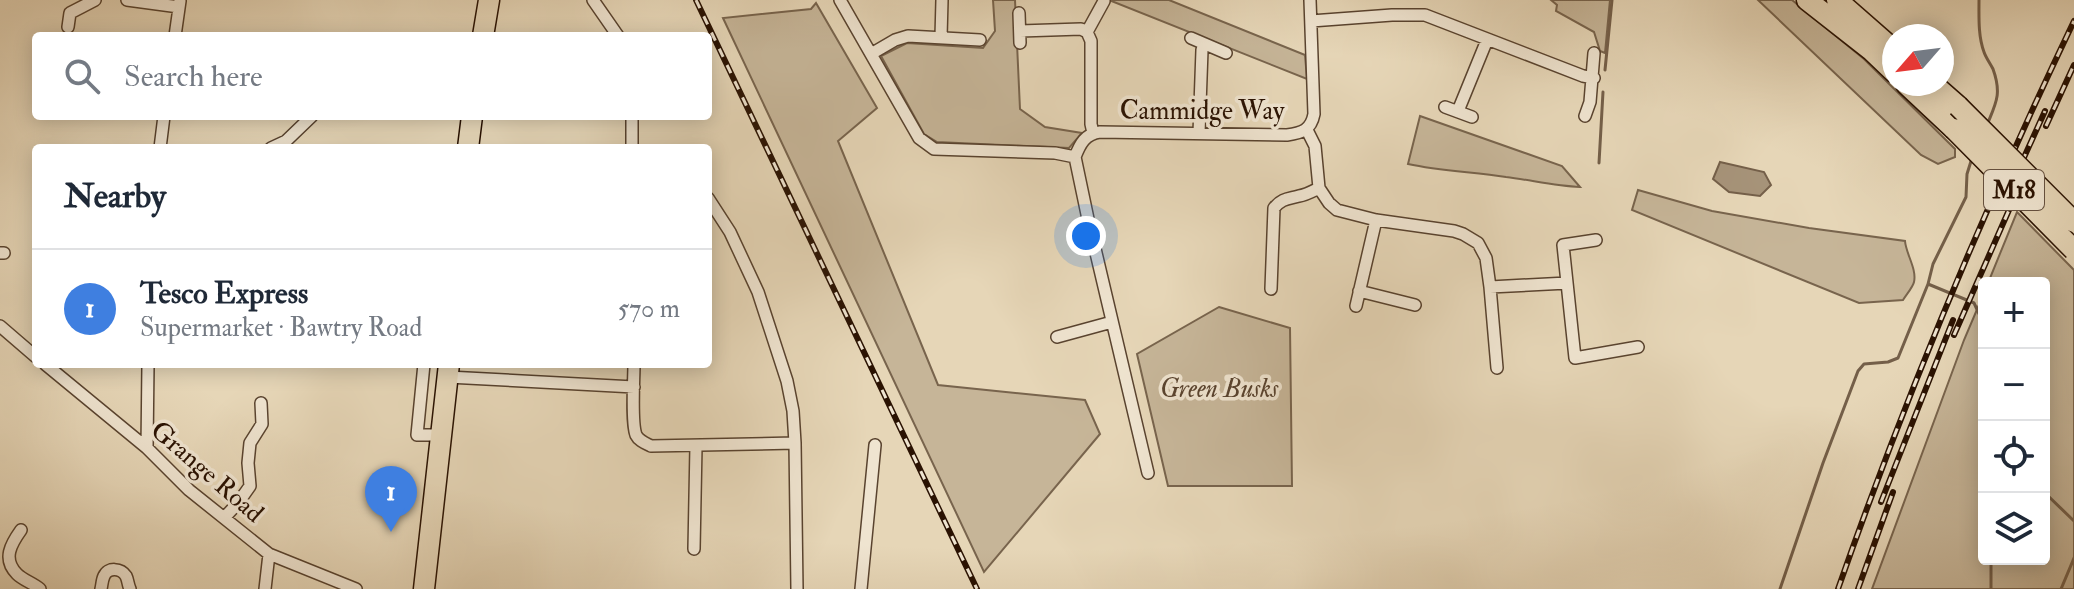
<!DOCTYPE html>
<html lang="en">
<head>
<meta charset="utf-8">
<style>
	:root { --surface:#fff; --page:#f6f6f7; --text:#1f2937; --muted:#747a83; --line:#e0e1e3; --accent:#2563eb }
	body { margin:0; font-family:"IM FELL Double Pica",serif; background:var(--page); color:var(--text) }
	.controls { position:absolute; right:24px; bottom:24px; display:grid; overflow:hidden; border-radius:8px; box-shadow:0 4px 20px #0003 }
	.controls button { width:72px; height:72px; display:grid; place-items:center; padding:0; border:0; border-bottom:2px solid var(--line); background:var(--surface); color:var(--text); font:40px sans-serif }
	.compass { position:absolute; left:1882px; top:24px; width:72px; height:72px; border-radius:50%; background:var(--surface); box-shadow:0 4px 20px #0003; rotate:242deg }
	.you { position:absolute; left:1086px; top:236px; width:28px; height:28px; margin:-20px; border:6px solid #fff; border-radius:50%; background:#1a73e8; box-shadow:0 0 0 12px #1a73e833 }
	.badge { display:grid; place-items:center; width:52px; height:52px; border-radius:50%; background:var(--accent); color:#fff; font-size:26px; font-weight:700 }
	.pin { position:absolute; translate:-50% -66px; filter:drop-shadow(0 2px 4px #0008) }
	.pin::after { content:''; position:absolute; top:42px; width:28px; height:24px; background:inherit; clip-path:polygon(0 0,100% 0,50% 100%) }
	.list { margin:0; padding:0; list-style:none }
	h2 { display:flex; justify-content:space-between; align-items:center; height:104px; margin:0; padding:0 32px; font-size:34px }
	h2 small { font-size:26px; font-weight:400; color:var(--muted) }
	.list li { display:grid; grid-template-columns:52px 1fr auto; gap:24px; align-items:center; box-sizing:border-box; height:120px; padding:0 32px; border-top:2px solid var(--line) }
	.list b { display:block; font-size:30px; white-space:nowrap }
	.list p { margin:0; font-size:26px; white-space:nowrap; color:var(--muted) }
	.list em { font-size:26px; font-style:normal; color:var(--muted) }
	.icon { flex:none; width:44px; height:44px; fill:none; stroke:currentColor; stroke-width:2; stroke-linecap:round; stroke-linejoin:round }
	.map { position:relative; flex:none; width:2074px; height:589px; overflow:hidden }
	.search { position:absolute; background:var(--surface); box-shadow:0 4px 20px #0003; left:32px; top:32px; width:680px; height:88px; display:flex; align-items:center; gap:20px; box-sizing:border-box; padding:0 28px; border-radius:8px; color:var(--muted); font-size:30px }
	.panel { position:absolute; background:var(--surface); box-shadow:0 4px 20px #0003; left:32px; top:144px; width:680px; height:224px; border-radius:8px }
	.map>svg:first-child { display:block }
	.green { fill:#c6b598; stroke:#78644d; stroke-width:2 }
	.water { fill:#a69379; stroke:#745f49; stroke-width:2 }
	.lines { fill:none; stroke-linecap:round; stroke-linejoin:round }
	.stream { stroke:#745f49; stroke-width:3 }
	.street-casing { stroke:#59432f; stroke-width:14 }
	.highway-casing { stroke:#2a1202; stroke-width:23 }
	.street { stroke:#efe4d0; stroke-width:11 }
	.highway { stroke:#e6d6b7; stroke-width:20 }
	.rail-casing { stroke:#2a1202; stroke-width:6 }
	.rail { stroke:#efe4d0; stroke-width:3; stroke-dasharray:9; stroke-linecap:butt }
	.highway-bridge-casing { stroke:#2a1202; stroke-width:23; stroke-linecap:butt }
	.highway-bridge { stroke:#e6d6b7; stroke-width:20 }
	.labels { text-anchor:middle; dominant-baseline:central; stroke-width:7; stroke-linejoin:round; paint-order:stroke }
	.shield { fill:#efe4d0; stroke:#655140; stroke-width:2 }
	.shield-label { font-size:24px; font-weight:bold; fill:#2a1202 }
	.street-label { font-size:26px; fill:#2a1202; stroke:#efe4d0 }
	.park-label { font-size:26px; font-style:italic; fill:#59432f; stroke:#efe4d0 }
</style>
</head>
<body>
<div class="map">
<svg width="2074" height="589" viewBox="0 0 2074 589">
	<rect width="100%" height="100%" fill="#e6d6b7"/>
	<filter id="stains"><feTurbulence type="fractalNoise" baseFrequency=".0025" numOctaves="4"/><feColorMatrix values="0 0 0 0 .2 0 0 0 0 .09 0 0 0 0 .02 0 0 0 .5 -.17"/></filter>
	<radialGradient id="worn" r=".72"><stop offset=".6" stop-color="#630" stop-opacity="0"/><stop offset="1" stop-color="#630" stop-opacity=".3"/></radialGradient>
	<path class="green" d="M993,0H1015L1020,109L1045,127L1082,133L1069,148L937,142L924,134L881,56L907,43L983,48L995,31Z
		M1109,0H1169L1305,55L1307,79Z
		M1551,0H1610L1605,53L1600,51L1594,32L1556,11L1557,5Z
		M1758,0H1792L1864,59L1955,149V157L1938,164L1921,155Z
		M816,3L877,108L838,141L938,385L1085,400L1100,434L984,572L723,18L811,9Z
		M1420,116L1562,166L1580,187C1555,186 1531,180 1506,177C1473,172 1440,171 1408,164Z
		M1638,190L1712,211L1809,228L1905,241C1906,254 1917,269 1914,282C1913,287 1906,295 1903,300L1859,303L1632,210Z
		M2017,212L2074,270V589H1872L1964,340L1984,293V559H2044V283H1988Z
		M1219,307L1290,328L1292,486H1168L1137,354Z"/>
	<path class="water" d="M1720,162L1764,172L1771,185L1760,196L1729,192L1713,179Z"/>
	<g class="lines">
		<path class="stream" d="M1979,0C1979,17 1978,36 1984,52C1986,58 1990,63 1993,69C2002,94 1996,103 1987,125
			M1605,70L1612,0
			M1972,158L1967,174L1966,197L1933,264L1928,284L1974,303L1981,318L1984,344
			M1599,163L1603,92
			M2044,492L2074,521
			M1991,559V589
			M1780,589L1823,463L1858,371L1864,364L1888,362L1898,358L1928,284
			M2061,589L2074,558"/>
		<defs>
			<path id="street" d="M127,0L179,7
				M593,0L618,36
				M840,0L919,138L934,149L1055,153L1075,157
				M1019,13L1020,43
				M1311,21L1392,15H1425L1583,76L1594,78
				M68,27L70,13L95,0
				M1020,31L1081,29L1087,32L1091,41V124L1093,133
				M1087,32L1104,1
				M175,36L180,1
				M941,37L942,0
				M1191,38L1226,53
				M871,54L895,40L908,36L980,40
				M1445,107L1472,117
				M1458,111L1487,40
				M632,116V148
				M1585,116L1590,102L1594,53
				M1307,130L1315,146L1319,188L1329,203L1337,210L1376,220L1454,231L1463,234L1478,243L1486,258L1490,287L1497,368
				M1199,133L1202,50L1204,44
				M160,148L164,116
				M271,148L286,141L312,116
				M1075,157C1080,144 1085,134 1100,132L1287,135C1302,133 1311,130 1314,114L1310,0
				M1075,157L1088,219L1148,473
				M708,198L730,232L758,292L787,381L793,411L795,443L797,589
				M1596,240L1563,245L1575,358L1638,347
				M0,253H4
				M1490,287L1567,283
				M1271,289L1274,208C1282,198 1289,199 1299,196C1306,195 1313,191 1319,188
				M1359,291L1415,305
				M1356,306L1376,220
				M0,326L36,357
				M1057,337L1112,322
				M45,364L147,448L189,490L269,554L356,589
				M424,364L417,435H441
				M634,364C634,380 631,422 636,435C639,441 645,443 651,446L795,443
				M448,377L634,387
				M147,448L148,364
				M224,518L238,503L250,486L248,463L250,443L262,424L261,403
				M21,530C11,544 2,559 17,574C23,580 33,583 40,589
				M694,549L696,446
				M101,589C102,585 102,580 104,576C108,567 121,568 126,576C128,580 128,585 130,589
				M265,589L269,554
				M861,589L875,445"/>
			<path id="highway" d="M1807,0L1872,51L1894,72
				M1837,0L1894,50
				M483,36L489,0
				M1906,84L1954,129
				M1933,84L1958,106
				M468,148L472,116
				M424,589L449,364"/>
		</defs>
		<use href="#street" class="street-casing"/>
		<use href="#highway" class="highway-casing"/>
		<use href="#street" class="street"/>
		<use href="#highway" class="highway"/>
		<defs>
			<path id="rail" d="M696,0L977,589
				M2046,126L2074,65
				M2007,195L2045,111
				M1954,335L2020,185
				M1881,502L1953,320
				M1838,589C1906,395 1985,207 2074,21
				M1858,589L1893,492"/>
		</defs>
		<use href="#rail" class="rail-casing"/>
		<use href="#rail" class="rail"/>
		<defs>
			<path id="highway-bridge" d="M1958,106L2074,222
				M1954,129L2074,250"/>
		</defs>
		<use href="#highway-bridge" class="highway-bridge-casing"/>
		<use href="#highway-bridge" class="highway-bridge"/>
	</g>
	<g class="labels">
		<rect class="shield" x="1984" y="170" width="60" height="40" rx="6"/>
		<g class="shield-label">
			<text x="2014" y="190">M18</text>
		</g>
		<g class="street-label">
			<text x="1202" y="111">Cammidge Way</text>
			<text transform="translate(207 472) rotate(41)">Grange Road</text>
		</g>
		<g class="park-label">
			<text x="1219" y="389">Green Busks</text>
		</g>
	</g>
	<rect width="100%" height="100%" filter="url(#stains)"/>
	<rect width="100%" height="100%" fill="url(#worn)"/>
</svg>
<div class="controls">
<button>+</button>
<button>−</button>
<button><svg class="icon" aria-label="locate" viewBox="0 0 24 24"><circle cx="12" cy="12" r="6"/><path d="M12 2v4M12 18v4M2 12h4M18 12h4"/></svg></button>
<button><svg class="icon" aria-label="layers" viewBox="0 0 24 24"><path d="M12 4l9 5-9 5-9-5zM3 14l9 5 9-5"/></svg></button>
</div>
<svg class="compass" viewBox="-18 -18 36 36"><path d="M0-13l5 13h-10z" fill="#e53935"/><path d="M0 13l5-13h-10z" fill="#747a83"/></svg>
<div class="you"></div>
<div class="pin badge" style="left:391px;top:532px;background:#3f7fe0">1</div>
<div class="search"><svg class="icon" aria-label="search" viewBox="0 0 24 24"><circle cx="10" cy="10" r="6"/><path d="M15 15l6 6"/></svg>Search here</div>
<section class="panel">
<h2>Nearby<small></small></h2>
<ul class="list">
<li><span class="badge" style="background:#3f7fe0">1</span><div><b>Tesco Express</b><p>Supermarket · Bawtry Road</p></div><em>570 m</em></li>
</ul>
</section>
</div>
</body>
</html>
